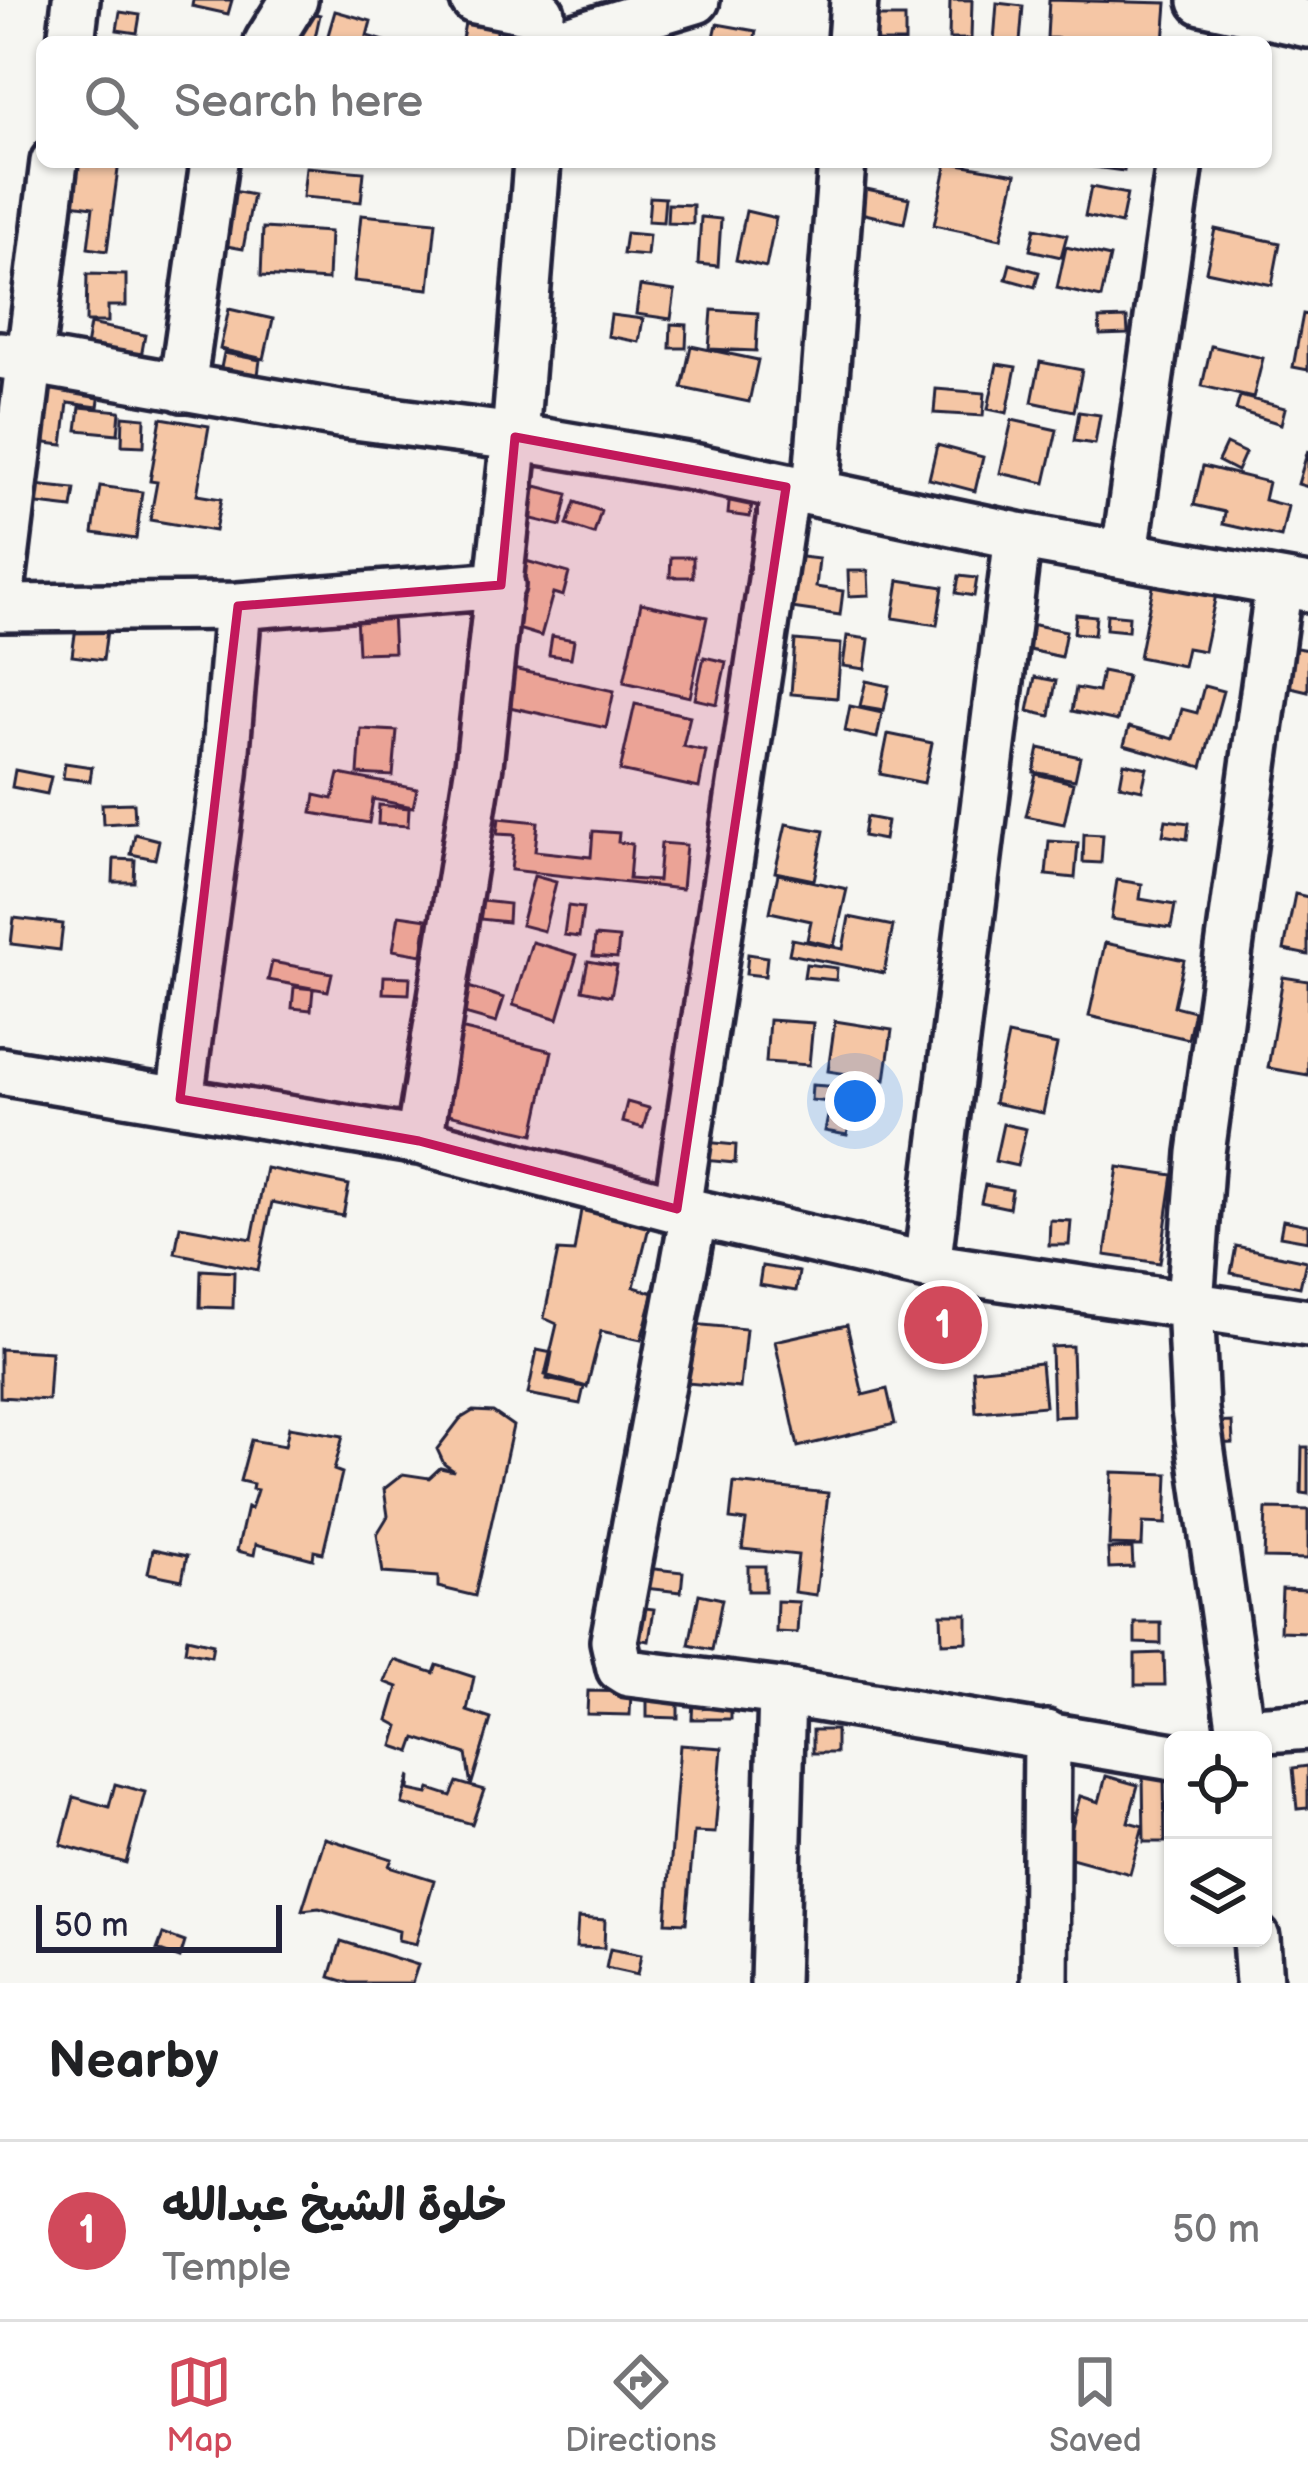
<!DOCTYPE html>
<html lang="en">
<head>
<meta charset="utf-8">
<style>
	:root { --surface:#fff; --page:#f2f2f2; --text:#202124; --muted:#757577; --line:#e0e0e0; --accent:#d1495b }
	body { margin:0; font-family:"Balsamiq Sans","Playpen Sans Arabic",sans-serif; background:var(--page); color:var(--text) }
	.controls { position:absolute; right:36px; bottom:36px; display:grid; overflow:hidden; border-radius:18px; box-shadow:0 3px 9px #0004 }
	.controls button { width:108px; height:108px; display:grid; place-items:center; padding:0; border:0; border-bottom:3px solid var(--line); background:var(--surface); color:var(--text); font:60px sans-serif }
	.scale { position:absolute; left:36px; bottom:30px; width:246px; box-sizing:border-box; padding-left:12px; border:6px solid #22223b; border-top:0; font-size:33px; line-height:42px; white-space:nowrap; color:#22223b; -webkit-text-stroke:9px #f6f6f2; paint-order:stroke }
	.you { position:absolute; left:855px; top:1101px; width:42px; height:42px; margin:-30px; border:9px solid #fff; border-radius:50%; background:#1a73e8; box-shadow:0 0 0 18px #1a73e833 }
	.badge { display:grid; place-items:center; width:78px; height:78px; border-radius:50%; background:var(--accent); color:#fff; font-size:39px; font-weight:700 }
	.pin { position:absolute; translate:-50% -50%; border:6px solid #fff; box-shadow:0 3px 12px #0006 }
	.list { margin:0; padding:0; list-style:none }
	h2 { display:flex; justify-content:space-between; align-items:center; height:156px; margin:0; padding:0 48px; font-size:51px }
	h2 small { font-size:39px; font-weight:400; color:var(--muted) }
	.list li { display:grid; grid-template-columns:78px 1fr auto; gap:36px; align-items:center; box-sizing:border-box; height:180px; padding:0 48px; border-top:3px solid var(--line) }
	.list b { display:block; font-size:45px; white-space:nowrap }
	.list p { margin:0; font-size:39px; white-space:nowrap; color:var(--muted) }
	.list em { font-size:39px; font-style:normal; color:var(--muted) }
	.icon { flex:none; width:66px; height:66px; fill:none; stroke:currentColor; stroke-width:2; stroke-linecap:round; stroke-linejoin:round }
	.map { position:relative; flex:none; width:1308px; height:1983px; overflow:hidden }
	.search { position:absolute; background:var(--surface); box-shadow:0 3px 9px #0004; left:36px; right:36px; top:36px; height:132px; display:flex; align-items:center; gap:30px; box-sizing:border-box; padding:0 42px; border-radius:18px; color:var(--muted); font-size:45px }
	.sheet { height:336px; background:var(--surface) }
	nav { display:flex; justify-content:space-around; align-items:center; box-sizing:border-box; height:168px; border-top:3px solid var(--line); background:var(--surface); font-size:33px; color:var(--muted) }
	nav a { display:grid; justify-items:center; gap:6px }
	nav .on { color:var(--accent) }
	.map>svg:first-child { display:block }
	.building { fill:#f5c6a5; stroke:#22223b; stroke-width:3 }
	.lines { fill:none; stroke-linecap:round; stroke-linejoin:round }
	.minor-casing { stroke:#22223b; stroke-width:54 }
	.minor { stroke:#f6f6f2; stroke-width:45 }
	.marked { fill:#c2185b; fill-opacity:0.2; stroke:#c2185b; stroke-width:9; stroke-linejoin:round }
</style>
</head>
<body>
<div class="map">
<svg width="1308" height="1983" viewBox="0 0 1308 1983">
	<rect width="100%" height="100%" fill="#f6f6f2"/>
	<filter id="ink" filterUnits="userSpaceOnUse"><feTurbulence type="fractalNoise" baseFrequency=".00833" numOctaves="2"/><feDisplacementMap in="SourceGraphic" scale="24" xChannelSelector="R" yChannelSelector="G"/><feConvolveMatrix kernelMatrix="1 2 1 2 8 2 1 2 1" color-interpolation-filters="sRGB"/></filter>
	<g filter="url(#ink)">
		<path class="building" d="M193,0H232L228,14L192,6Z
			M950,0H972L971,39H949Z
			M1049,0L1167,3L1164,42L1047,38Z
			M997,3L1023,6L1020,42H994Z
			M468,7L501,14L495,42L462,39Z
			M297,10L320,15L314,42L290,40Z
			M335,11L371,21L367,36L388,42H326Z
			M120,12L140,15L137,33L117,30Z
			M876,17H905V42H875Z
			M717,24L756,31L754,42H713Z
			M78,162H119L107,251L88,248L93,207L57,202L60,176L76,178Z
			M947,162L1016,174L1001,239L934,225Z
			M1058,162H1125L1124,171Z
			M306,167L364,172L361,202L303,197Z
			M857,187L909,198L904,223L852,211Z
			M1091,187L1127,194L1121,224L1085,216Z
			M228,190L253,195L243,249L216,244Z
			M650,197L665,198L663,222L648,221Z
			M668,204L693,205V224L667,223Z
			M746,211L776,218L766,267L736,260Z
			M361,215L436,222L429,289L354,281Z
			M701,217L721,219L718,266L698,264Z
			M263,228L330,232L328,280L261,276Z
			M1035,228L1067,235L1061,257L1030,250Z
			M1215,229L1280,243L1272,285L1206,271Z
			M626,233L649,235L647,256L623,254Z
			M1066,247L1110,257L1101,298L1057,288Z
			M1010,264L1039,272L1035,287L1006,279Z
			M87,274L126,275V306H108V322H86Z
			M640,286L675,291L671,319L636,314Z
			M229,309L273,319L264,359L220,349Z
			M712,310L758,313L756,351L709,349Z
			M1303,314L1308,315V370L1293,367Z
			M611,315L643,319L639,342L608,336Z
			M1127,318L1128,334L1100,335L1099,319Z
			M90,324L145,335L141,357L86,347Z
			M671,324L687,325L686,348H670Z
			M691,346L758,360L749,402L682,388Z
			M1211,346L1263,358L1253,398L1202,386Z
			M224,353L260,360L258,375L221,368Z
			M1040,362L1082,370L1074,411L1032,402Z
			M997,364L1016,367L1007,413L988,409Z
			M36,378L101,386L98,407L68,403L63,445L29,441Z
			M936,389L985,393L983,416L934,413Z
			M1240,396L1285,408L1281,424L1236,410Z
			M80,407L120,411L118,434L77,430Z
			M1079,412L1100,415L1095,444L1074,441Z
			M123,416L145,418L144,446L122,445Z
			M161,418L209,426L197,495L221,499L215,531L150,520L157,482L150,481Z
			M1012,420L1057,430L1045,483L1000,473Z
			M1226,444L1245,453L1237,471L1218,461Z
			M937,445L983,457L975,491L929,479Z
			M1308,450V487L1298,484Z
			M1203,466L1268,482L1264,500L1288,506L1281,537L1223,524L1225,512L1194,505Z
			M24,484L75,489L72,508L21,502Z
			M100,486L142,492L136,539L93,533Z
			M536,486L568,494L561,526L528,518Z
			M730,493L753,496L750,517L728,514Z
			M575,502L601,511L594,534L567,525Z
			M785,555L819,559L816,587L843,591L840,615L778,606Z
			M671,557H693V577H670Z
			M526,561L569,573L563,596L553,593L541,636L508,626Z
			M848,571H868L869,595L849,596Z
			M959,576L977,578L974,596L956,593Z
			M1155,577L1217,590L1204,651L1187,648L1183,666L1139,657Z
			M899,580L943,587L937,625L893,618Z
			M641,603L707,617L690,697L624,682Z
			M392,614L394,652L358,653L356,616Z
			M1076,614L1096,616L1094,635L1074,633Z
			M1107,614L1129,616L1128,631L1106,629Z
			M1030,624L1066,631L1061,657L1025,649Z
			M76,627L107,630L103,660L72,656Z
			M552,636L574,640L571,658L549,655Z
			M847,636L869,639L865,669L843,666Z
			M795,640L841,644L837,698L791,694Z
			M1291,647L1308,650V691L1282,685Z
			M704,657L726,662L717,704L695,699Z
			M513,669L614,691L606,728L505,706Z
			M1102,671L1127,676L1117,721L1072,711L1076,688L1098,692Z
			M1035,677L1056,681L1050,716L1028,711Z
			M866,681L889,686L884,710L860,706Z
			M1204,686L1223,691L1202,767L1124,745L1129,727L1173,739L1182,709L1197,713Z
			M635,704L690,716L683,746L706,751L699,788L620,771Z
			M850,706L882,713L877,738L845,731Z
			M361,729L397,731L393,776L358,774Z
			M888,734L932,743L924,783L880,774Z
			M1039,748L1080,757L1075,780L1034,772Z
			M65,763L92,767L90,781L63,778Z
			M1124,763L1147,768L1142,790L1120,785Z
			M15,770L51,777L47,794L12,787Z
			M339,774L417,789L413,807L373,799L369,823L312,813L315,795L333,799Z
			M1036,774L1073,783L1064,824L1026,816Z
			M134,803L135,822L103,824L102,804Z
			M379,805L409,808L408,826L378,824Z
			M866,817L887,821L884,840L863,836Z
			M499,818L538,822L535,851L591,857L593,831L619,833L618,842L632,844L629,879L658,881L661,843L686,845L682,889L511,870L515,835L497,834Z
			M1166,820L1189,823L1187,839L1163,835Z
			M786,824L824,831L814,880L775,872Z
			M135,834L159,840L155,859L131,854Z
			M1084,834L1103,835L1101,863L1083,862Z
			M1049,841L1078,843L1075,878L1046,875Z
			M114,859L135,860L134,882H113Z
			M778,874L847,889L834,946L807,940L811,921L770,912Z
			M534,876L556,882L544,931L521,925Z
			M1117,880L1142,884L1140,899L1175,905L1171,928L1111,919Z
			M1295,894L1308,897V955L1284,950Z
			M482,901L509,904L508,922L480,919Z
			M568,906L583,908L579,937L564,935Z
			M399,915L427,919L422,955L393,950Z
			M849,917L893,926L884,973L789,954L792,939L843,949Z
			M14,918L63,924L60,950L11,944Z
			M595,936L619,938L617,958L593,956Z
			M532,942L577,955L558,1019L513,1005Z
			M1105,943L1184,960L1174,1006L1194,1011L1188,1039L1089,1016Z
			M748,954L767,957L765,976L746,974Z
			M588,961L617,966L611,996L582,990Z
			M272,962L332,973L328,991L268,980Z
			M806,964L837,968L836,980L804,977Z
			M384,976L410,977L409,994L383,993Z
			M1283,977L1308,981V1075L1268,1068Z
			M462,985L504,998L496,1023L454,1011Z
			M294,987L313,989L311,1010L292,1008Z
			M769,1020L813,1023L809,1065L766,1062Z
			M835,1021L892,1030L885,1080L828,1071Z
			M460,1029L552,1051L534,1134L440,1112Z
			M1008,1035L1057,1045L1043,1113L994,1103Z
			M812,1085L840,1087L838,1103L811,1100Z
			M627,1102L649,1108L643,1128L622,1122Z
			M829,1111L851,1116L847,1135L825,1131Z
			M1003,1124L1026,1129L1017,1166L995,1161Z
			M705,1142L736,1145L735,1163L703,1160Z
			M1118,1167L1173,1175L1160,1263L1105,1255Z
			M266,1168L349,1185L343,1216L272,1202L258,1270L175,1253L180,1226L252,1239Z
			M985,1185L1012,1190L1009,1208L981,1202Z
			M581,1210L650,1223L634,1287L654,1293L641,1340L601,1331L587,1387L545,1375L557,1324L544,1318L558,1251L574,1252Z
			M1050,1220L1071,1221L1069,1245H1049Z
			M1283,1220L1308,1225V1241L1280,1236Z
			M1236,1246L1306,1261L1300,1287L1231,1273Z
			M762,1266L799,1272L796,1291L759,1285Z
			M201,1270L234,1272L233,1308L200,1307Z
			M946,1302L962,1305L958,1332L942,1330Z
			M692,1324L746,1329L740,1388L687,1383Z
			M847,1325L863,1395L887,1389L895,1424L798,1447L775,1341Z
			M1072,1346L1074,1416L1053,1417L1051,1347Z
			M0,1349L51,1352L48,1400L0,1397Z
			M537,1350L552,1353L547,1379L584,1387L580,1404L528,1394Z
			M1041,1363L1045,1406L976,1412L973,1370Z
			M473,1411L493,1412L513,1426L475,1596L438,1587V1577L383,1573L377,1534L388,1516L384,1489L403,1474L429,1478L440,1468L454,1471L444,1464L437,1449L460,1419Z
			M1232,1422L1233,1443L1211,1444V1423Z
			M289,1427L343,1436L334,1470L342,1473L323,1553L314,1551L313,1559L256,1544L254,1555L237,1551L247,1507L251,1509L257,1490L252,1489L253,1484L240,1481L251,1440L285,1446Z
			M1302,1447H1308V1494L1301,1493Z
			M1112,1472L1168,1474L1166,1524L1143,1523L1142,1546L1109,1545Z
			M734,1483L828,1493L816,1595L794,1592L798,1555L742,1549L746,1521L730,1519Z
			M1266,1509L1308,1510V1559L1264,1558Z
			M1132,1548L1133,1567L1109,1568L1108,1549Z
			M153,1549L187,1556L182,1580L148,1573Z
			M748,1566H765V1591H748Z
			M645,1568L683,1572L681,1592L644,1588Z
			M1282,1589L1308,1590V1632L1280,1631Z
			M699,1594L722,1599L712,1650L689,1645Z
			M777,1601L799,1602L797,1633L776,1632Z
			M628,1606L654,1609L649,1641L623,1637Z
			M941,1614H967V1642L942,1643Z
			M1135,1623H1161V1644L1135,1643Z
			M187,1638L213,1644L211,1656L185,1651Z
			M1164,1653L1165,1685H1135V1654Z
			M394,1660L434,1673L437,1665L474,1677L467,1711L491,1719L471,1786L466,1754L416,1738L411,1752L393,1746L399,1726L388,1720L398,1687L385,1682Z
			M588,1691L631,1692L630,1715L587,1714Z
			M647,1695H678V1718L647,1717Z
			M693,1699H731V1719H692Z
			M813,1730H836V1753H813Z
			M680,1745L722,1748L715,1833L694,1832L686,1923L666,1922Z
			M1308,1766V1808L1297,1809L1293,1768Z
			M1143,1773H1164L1165,1842H1144Z
			M410,1775L409,1790L428,1794L430,1789L451,1796L457,1782L484,1790L472,1824L402,1804Z
			M1106,1776L1138,1785L1128,1822L1143,1826L1130,1874L1064,1856L1080,1796L1099,1802Z
			M115,1784L145,1792L126,1863L61,1845L74,1797L109,1807Z
			M325,1838L392,1859L389,1866L434,1880L416,1944L398,1940L399,1931L319,1908L302,1910Z
			M578,1918L605,1920L604,1948L576,1947Z
			M163,1934L185,1942L180,1958L157,1950Z
			M341,1941L418,1965L412,1983H350L330,1977Z
			M610,1949L641,1955L637,1975L606,1968Z"/>
		<g class="lines">
			<defs>
				<path id="minor" d="M474,0L541,13
					M1202,1L1308,24
					M71,42L76,0
					M268,42L294,0
					M557,42L696,0
					M851,42L854,0
					M0,355L339,414L515,437L693,467L1018,536L1308,588
					M182,388L214,162
					M816,492L842,162
					M1125,553L1180,162
					M0,599L54,162
					M0,608L238,606L501,585
					M0,1071L419,1141L677,1209L927,1266L1308,1323
					M180,1099L224,774L238,606
					M419,1141L479,765L515,437L537,162
					M677,1209L786,487
					M694,1213L614,1641L620,1668L628,1673L782,1692L1173,1757
					M927,1266L1018,536
					M1240,1731L1308,1726
					M1242,1740L1195,1410L1190,1303L1201,1153L1279,583
					M1256,1938L1259,1983
					M774,1983L782,1692
					M1045,1983L1047,1734"/>
			</defs>
			<use href="#minor" class="minor-casing"/>
			<use href="#minor" class="minor"/>
		</g>
	</g>
	<path class="marked" d="M515,437L786,487L677,1209L419,1141L180,1099L238,606L501,585Z"/>
</svg>
<div class="controls">
<button><svg class="icon" aria-label="locate" viewBox="0 0 24 24"><circle cx="12" cy="12" r="6"/><path d="M12 2v4M12 18v4M2 12h4M18 12h4"/></svg></button>
<button><svg class="icon" aria-label="layers" viewBox="0 0 24 24"><path d="M12 4l9 5-9 5-9-5zM3 14l9 5 9-5"/></svg></button>
</div>
<div class="scale">50 m</div>
<div class="you"></div>
<div class="pin badge" style="left:943px;top:1325px">1</div>
<div class="search"><svg class="icon" aria-label="search" viewBox="0 0 24 24"><circle cx="10" cy="10" r="6"/><path d="M15 15l6 6"/></svg>Search here</div>
</div>
<section class="sheet">
<h2>Nearby<small></small></h2>
<ul class="list">
<li><span class="badge">1</span><div><b>خلوة الشيخ عبدالله</b><p>Temple</p></div><em>50 m</em></li>
</ul>
</section>
<nav>
<a class="on"><svg class="icon" aria-label="map" viewBox="0 0 24 24"><path d="M3 6l6-2 6 2 6-2v14l-6 2-6-2-6 2zM9 4v14M15 6v14"/></svg>Map</a>
<a><svg class="icon" aria-label="directions" viewBox="0 0 24 24"><path d="M12 3l9 9-9 9-9-9zM9 14v-3h6M13 9l2 2-2 2"/></svg>Directions</a>
<a><svg class="icon" aria-label="saved" viewBox="0 0 24 24"><path d="M7 4h10v16l-5-4-5 4z"/></svg>Saved</a>
</nav>
</body>
</html>
